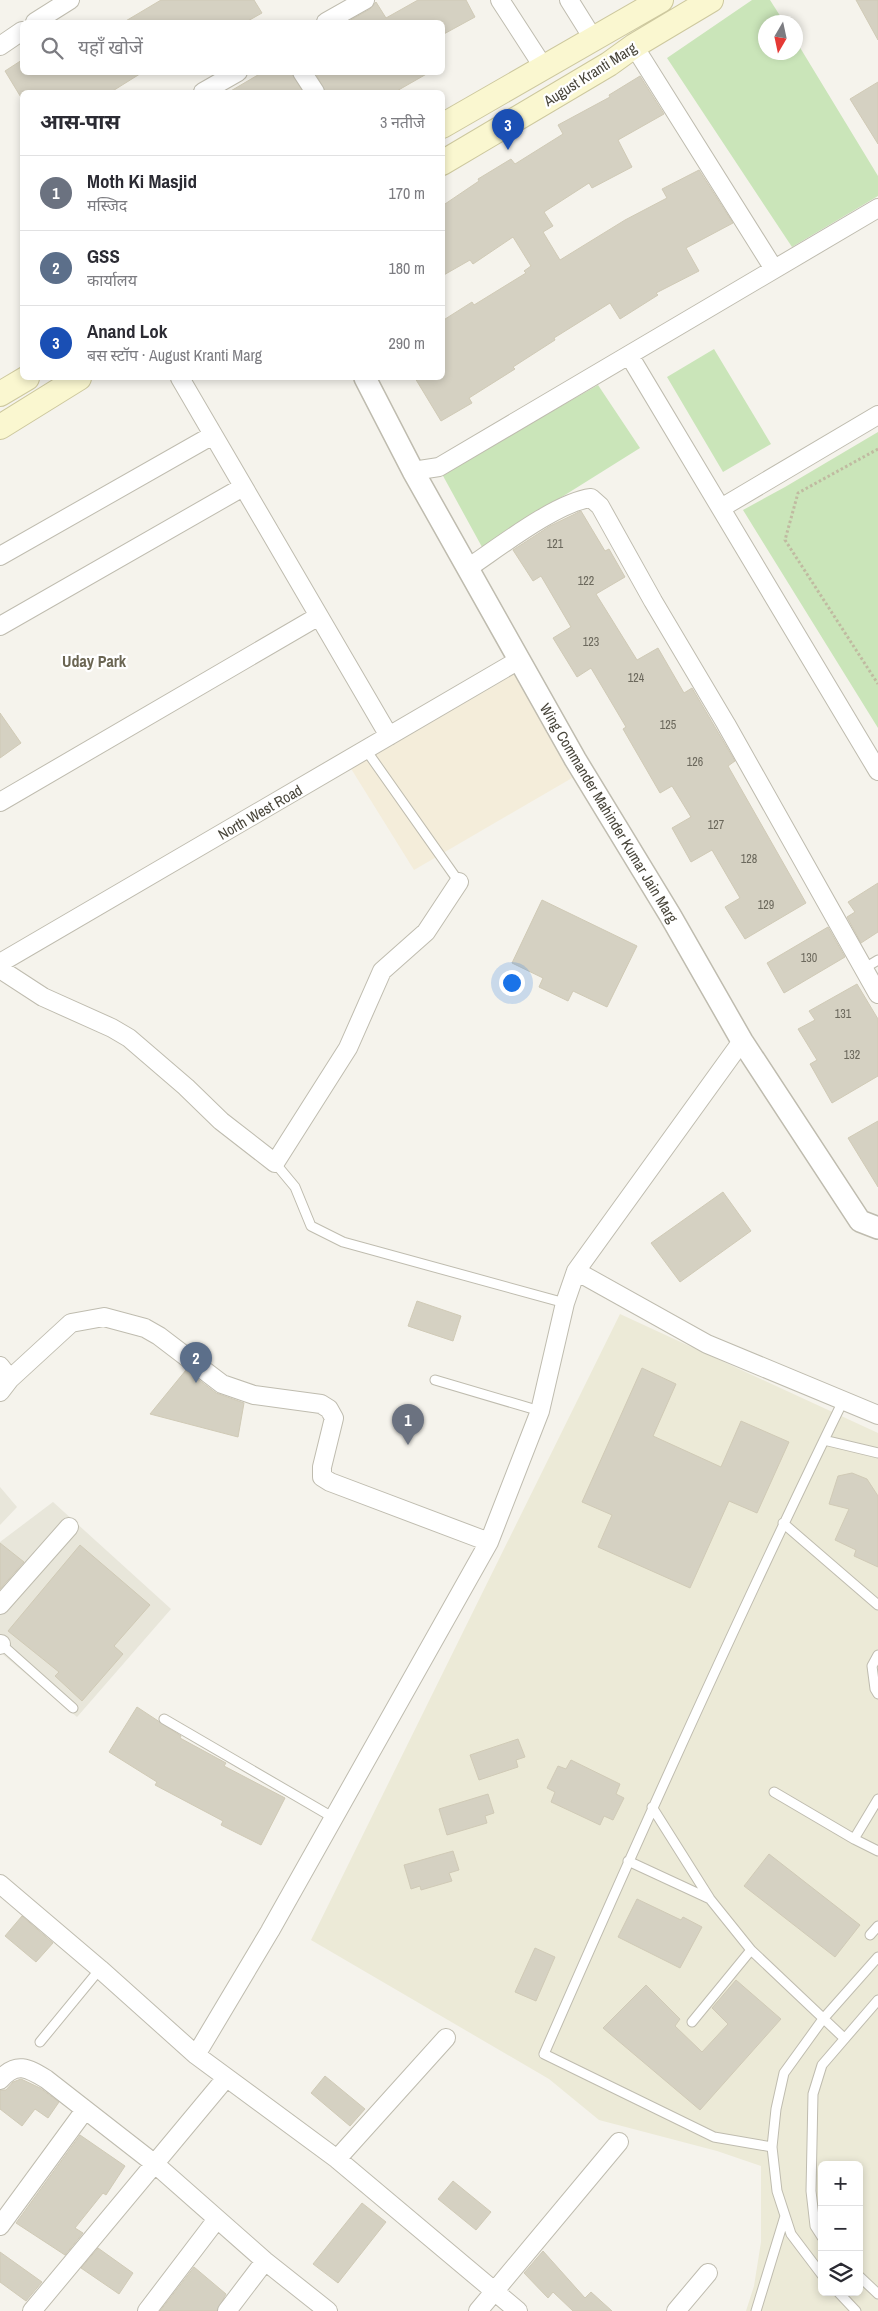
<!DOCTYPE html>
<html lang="hi">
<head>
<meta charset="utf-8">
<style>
	:root { --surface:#fff; --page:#f2f2f3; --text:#2b2b33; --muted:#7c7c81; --line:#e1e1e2; --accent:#ea580c }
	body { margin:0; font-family:"Archivo Narrow","Noto Sans Devanagari",sans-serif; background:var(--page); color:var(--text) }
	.controls { position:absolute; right:15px; bottom:15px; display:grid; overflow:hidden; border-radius:8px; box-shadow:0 2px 8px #0003 }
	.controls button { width:45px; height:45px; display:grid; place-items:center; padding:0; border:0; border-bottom:1px solid var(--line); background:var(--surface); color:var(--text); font:25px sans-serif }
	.compass { position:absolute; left:758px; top:15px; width:45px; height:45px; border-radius:50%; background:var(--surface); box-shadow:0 2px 8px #0003; rotate:189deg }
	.you { position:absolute; left:511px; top:982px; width:18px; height:18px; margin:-12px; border:4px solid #fff; border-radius:50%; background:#1a73e8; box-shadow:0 0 0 8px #1a73e833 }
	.badge { display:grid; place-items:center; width:32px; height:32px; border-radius:50%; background:var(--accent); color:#fff; font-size:16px; font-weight:700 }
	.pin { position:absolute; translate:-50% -41px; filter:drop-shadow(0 1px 2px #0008) }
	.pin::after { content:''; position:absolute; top:26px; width:18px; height:15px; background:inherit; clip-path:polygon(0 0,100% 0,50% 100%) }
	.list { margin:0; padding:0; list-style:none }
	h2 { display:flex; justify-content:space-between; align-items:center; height:65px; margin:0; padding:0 20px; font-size:21px }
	h2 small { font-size:16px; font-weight:400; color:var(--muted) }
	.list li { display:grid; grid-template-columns:32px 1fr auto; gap:15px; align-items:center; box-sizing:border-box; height:75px; padding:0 20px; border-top:1px solid var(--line) }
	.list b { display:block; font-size:19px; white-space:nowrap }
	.list p { margin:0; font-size:16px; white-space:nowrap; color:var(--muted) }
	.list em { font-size:16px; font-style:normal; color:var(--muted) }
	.icon { flex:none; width:28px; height:28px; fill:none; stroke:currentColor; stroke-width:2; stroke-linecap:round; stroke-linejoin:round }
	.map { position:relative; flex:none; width:878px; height:2311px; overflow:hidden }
	.search { position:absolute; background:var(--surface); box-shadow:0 2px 8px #0003; left:20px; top:20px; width:425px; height:55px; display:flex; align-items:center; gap:12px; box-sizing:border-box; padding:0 18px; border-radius:8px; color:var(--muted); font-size:19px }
	.panel { position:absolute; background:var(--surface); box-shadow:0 2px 8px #0003; left:20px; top:90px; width:425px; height:290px; border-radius:8px }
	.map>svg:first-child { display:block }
	.residential { fill:#e8e6da }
	.commercial { fill:#f4edda }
	.education { fill:#ecead7; fill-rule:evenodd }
	.green { fill:#cae5b9 }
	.building { fill:#d5d1c2; stroke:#d0cab6 }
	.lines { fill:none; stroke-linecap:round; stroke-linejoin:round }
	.service-casing { stroke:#bfbcaf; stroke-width:11 }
	.minor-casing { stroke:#bfbcaf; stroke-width:20 }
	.tertiary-casing { stroke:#bfbcaf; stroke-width:24 }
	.secondary-casing { stroke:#cdc89e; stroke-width:26 }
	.path { stroke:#c0baa1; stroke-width:3; stroke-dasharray:2.5 2.5; stroke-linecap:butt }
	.service { stroke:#fff; stroke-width:9 }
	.minor { stroke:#fff; stroke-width:18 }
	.tertiary { stroke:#fff; stroke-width:21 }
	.secondary { stroke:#faf7d0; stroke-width:24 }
	.labels { text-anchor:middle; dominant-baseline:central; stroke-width:4.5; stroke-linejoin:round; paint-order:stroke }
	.number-label { font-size:12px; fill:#6b685c }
	.street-label { font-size:15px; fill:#48453a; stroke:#fff }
	.neighbourhood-label { font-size:16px; font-weight:bold; fill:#6a6552; stroke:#fff }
</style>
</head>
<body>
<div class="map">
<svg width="878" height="2311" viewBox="0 0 878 2311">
	<rect width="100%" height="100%" fill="#f5f3ec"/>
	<path class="residential" d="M0,1487L17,1507L0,1525Z
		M53,1502L171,1609L77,1717L0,1652V1542Z"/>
	<path class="commercial" d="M514,673L572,778L414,870L350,767Z"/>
	<path class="education" d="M620,1314L878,1433V2311H746L754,2286L761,2242V2166L717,2151L599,2120L549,2079L311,1940ZM822,2165H859V2292H822Z"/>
	<path class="green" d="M752,0H770L784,22H766V52H796V41L878,176V196L792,247L667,58Z
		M714,349L771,444L723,472L667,377Z
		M598,385L640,448L482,547L442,474Z
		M878,432V728L743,510L785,487Z"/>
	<path class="building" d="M161,0H254L262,13L246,22H124Z
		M418,0H466L475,17L442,35V22H347L370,9L376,2L386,18Z
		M856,0H878V40Z
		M22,60V72H143L111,92H22V99L5,71Z
		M263,72H291L303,92H229Z
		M315,72H430L395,92H325Z
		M640,76L664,114L618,140L632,167L592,188L589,183L544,212L553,226L543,232L560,260L625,220L667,198L662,189L699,170L733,223L686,248L699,271L656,293L658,295L620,319L610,303L554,338L555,340L513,367L515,369L469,398L472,403L441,421L415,378H442V321L472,302L474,305L526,273L524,271L531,266L513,237L473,264L470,260L442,276V206L479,181L478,179L511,159L515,164L563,134L558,125L610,97L609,95Z
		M878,82V144L850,99Z
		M581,511L605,551L609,549L625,577L596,594L637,660L658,648L684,693L692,688L735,761L728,766L806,903L745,939L725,907L740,898L712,850L691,862L672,828L691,817L672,786L660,793L623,729L626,727L591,668L577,677L553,638L571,627L541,576L533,581L513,550L550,526Z
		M0,713L21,743L0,758Z
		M878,883V932L861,943L847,917L855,912L848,902Z
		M542,900L637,946L607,1007L573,991L568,1001L539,987L543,978L512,963Z
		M828,927L845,957L784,993L767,963Z
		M857,984L878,1019V1076L832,1103L810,1064L817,1060L798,1029L815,1020L809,1011Z
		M878,1121V1187L848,1138Z
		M723,1192L751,1231L680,1282L651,1243Z
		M417,1301L461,1316L453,1341L408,1326Z
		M642,1368L676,1384L653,1436L721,1467L741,1421L789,1442L757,1513L729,1501L690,1588L598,1547L612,1515L582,1502Z
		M186,1370L216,1393L244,1403L238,1437L150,1414Z
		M852,1473L867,1479L878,1496V1567L854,1556L856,1550L835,1540L849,1509L829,1504L838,1476Z
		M0,1543L24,1562L0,1589Z
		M80,1545L150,1605L114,1646L123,1654L82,1701L55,1676L59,1672L8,1631Z
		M137,1707L181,1736L180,1738L226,1763L224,1766L285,1798L261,1845L221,1825L223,1821L155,1785L157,1782L109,1752Z
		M518,1739L525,1757L516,1760L518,1767L479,1780L470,1755Z
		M571,1760L620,1784L616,1794L624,1798L613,1820L604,1816L600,1825L551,1802L555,1792L547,1788L558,1766L566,1769Z
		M488,1794L494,1813L485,1816L487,1823L447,1835L439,1809Z
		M453,1851L459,1870L449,1873L452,1881L421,1890L420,1886L411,1889L404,1865Z
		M769,1854L860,1925L835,1957L744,1886Z
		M637,1899L681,1920L683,1917L702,1927L680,1968L618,1937Z
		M22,1916L53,1943L36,1962L5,1936Z
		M535,1948L555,1957L536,2001L515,1992Z
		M736,1980L781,2019L700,2110L603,2028L646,1985L680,2019L675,2026L702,2052L728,2024L712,2008Z
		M325,2076L365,2109L350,2126L311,2093Z
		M21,2079L40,2088L59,2102L48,2118L35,2109L22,2126L0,2109V2090H6L13,2082Z
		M80,2135L125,2166L106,2195L103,2193L75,2228L83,2233L65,2255L16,2223Z
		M453,2181L491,2212L476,2230L438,2199Z
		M362,2203L386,2222L338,2283L313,2264Z
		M98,2248L133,2273L119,2294L81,2268Z
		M543,2251L585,2298L591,2292L612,2311H573L553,2292L548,2298L524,2273Z
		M0,2252L42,2282L26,2301L0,2282Z
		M194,2267L226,2294L217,2311H160Z"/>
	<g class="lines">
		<defs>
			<path id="service" d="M366,750L459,882
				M863,969L878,960
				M275,1163L295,1187L311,1226L343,1242L565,1303
				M435,1380L540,1411
				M824,1440L878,1453
				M783,1523L878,1605
				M0,1643L73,1708
				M878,1655L872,1666L875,1689L878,1694
				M164,1719L334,1818
				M774,1792L854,1839L878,1799
				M652,1807L710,1899L751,1950L844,2038
				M854,1839L878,1851
				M628,1861L710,1899
				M870,1935L878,1926
				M692,2022L751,1950
				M40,2042L100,1969
				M772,2147L714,2137L544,2054C640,1834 738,1616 843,1401
				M822,2237L815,2226L811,2191L813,2094L822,2065L878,2000
				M822,2275L791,2234L777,2191L772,2147L776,2109L784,2073L823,2019L878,1957
				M859,2276L878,2294
				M838,2292L856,2311
				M756,2311L785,2216"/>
			<path id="minor" d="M500,0L544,68
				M569,0L594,40
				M35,22L70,0
				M326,22L365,0
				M0,46L22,31
				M634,46L774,269
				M302,72L315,92
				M203,92L238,72
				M629,355L878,771
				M180,378L389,736
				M413,471L439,467L878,208
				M721,508L878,415
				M0,556L213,435
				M468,568C498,548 557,502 591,498L600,506L653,601L726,724L878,994
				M0,626L243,487
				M0,802L319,616
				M0,963L519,660
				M0,969L43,997L112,1028L129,1038L186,1087L221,1121L275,1163L348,1048L382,971L426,932L459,882
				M576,1271L707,1344L878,1415
				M0,1366L10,1379
				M0,1392L10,1379L71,1323L104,1317L145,1328L159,1336L222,1384L254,1395L321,1404L329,1409L334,1418L322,1467V1477L330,1482L489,1542
				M0,1605L69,1527
				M0,1645L1,1644
				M0,1884L100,1969L196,2055L337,2159L518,2311
				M196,2055L270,1931L489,1542L540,1411L565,1303L576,1271L742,1041
				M0,2080C16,2061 28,2068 46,2079L155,2164L265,2261L328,2311
				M337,2159L446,2038
				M0,2226L85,2110
				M32,2311L226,2078
				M147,2311L217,2219
				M227,2311L265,2261
				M478,2311L619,2142
				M676,2311L708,2273"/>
			<path id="tertiary" d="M365,378L413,471L575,759L670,915L742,1041L860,1221L878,1228"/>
			<path id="secondary" d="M442,126L661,0
				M442,163L609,64L634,46L711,0
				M0,394L27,378
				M0,427L79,378"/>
		</defs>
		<use href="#service" class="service-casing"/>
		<use href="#minor" class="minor-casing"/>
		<use href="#tertiary" class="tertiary-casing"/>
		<use href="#secondary" class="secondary-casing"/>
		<path class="path" d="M878,449L798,493L785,540L878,684"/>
		<use href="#service" class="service"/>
		<use href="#minor" class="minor"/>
		<use href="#tertiary" class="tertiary"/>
		<use href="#secondary" class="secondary"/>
	</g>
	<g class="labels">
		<g class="number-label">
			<text x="555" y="544">121</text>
			<text x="586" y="581">122</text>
			<text x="591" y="642">123</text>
			<text x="636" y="678">124</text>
			<text x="668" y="725">125</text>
			<text x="695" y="762">126</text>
			<text x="716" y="825">127</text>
			<text x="749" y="859">128</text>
			<text x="766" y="905">129</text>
			<text x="809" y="958">130</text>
			<text x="843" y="1014">131</text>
			<text x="852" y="1055">132</text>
		</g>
		<g class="street-label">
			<text transform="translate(590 74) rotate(-32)">August Kranti Marg</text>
			<text transform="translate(260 812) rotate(-30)">North West Road</text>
			<text transform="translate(609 813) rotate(59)">Wing Commander Mahinder Kumar Jain Marg</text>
		</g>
		<g class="neighbourhood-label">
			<text x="94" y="661">Uday Park</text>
		</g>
	</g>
</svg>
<div class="controls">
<button>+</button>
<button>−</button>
<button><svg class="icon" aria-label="layers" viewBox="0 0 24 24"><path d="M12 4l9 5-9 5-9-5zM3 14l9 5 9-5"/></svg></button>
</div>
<svg class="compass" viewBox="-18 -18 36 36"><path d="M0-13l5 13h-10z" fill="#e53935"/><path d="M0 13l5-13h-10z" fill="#7c7c81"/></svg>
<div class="you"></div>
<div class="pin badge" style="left:408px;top:1445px;background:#6b7280">1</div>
<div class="pin badge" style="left:196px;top:1383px;background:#5c6f8a">2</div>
<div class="pin badge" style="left:508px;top:150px;background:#1a4fb4">3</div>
<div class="search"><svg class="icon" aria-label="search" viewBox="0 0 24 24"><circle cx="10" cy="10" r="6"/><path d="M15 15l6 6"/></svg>यहाँ खोजें</div>
<section class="panel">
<h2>आस-पास<small>3 नतीजे</small></h2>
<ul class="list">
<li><span class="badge" style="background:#6b7280">1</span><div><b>Moth Ki Masjid</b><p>मस्जिद</p></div><em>170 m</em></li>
<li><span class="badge" style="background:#5c6f8a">2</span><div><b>GSS</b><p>कार्यालय</p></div><em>180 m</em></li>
<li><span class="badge" style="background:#1a4fb4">3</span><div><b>Anand Lok</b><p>बस स्टॉप · August Kranti Marg</p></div><em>290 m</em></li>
</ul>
</section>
</div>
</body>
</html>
